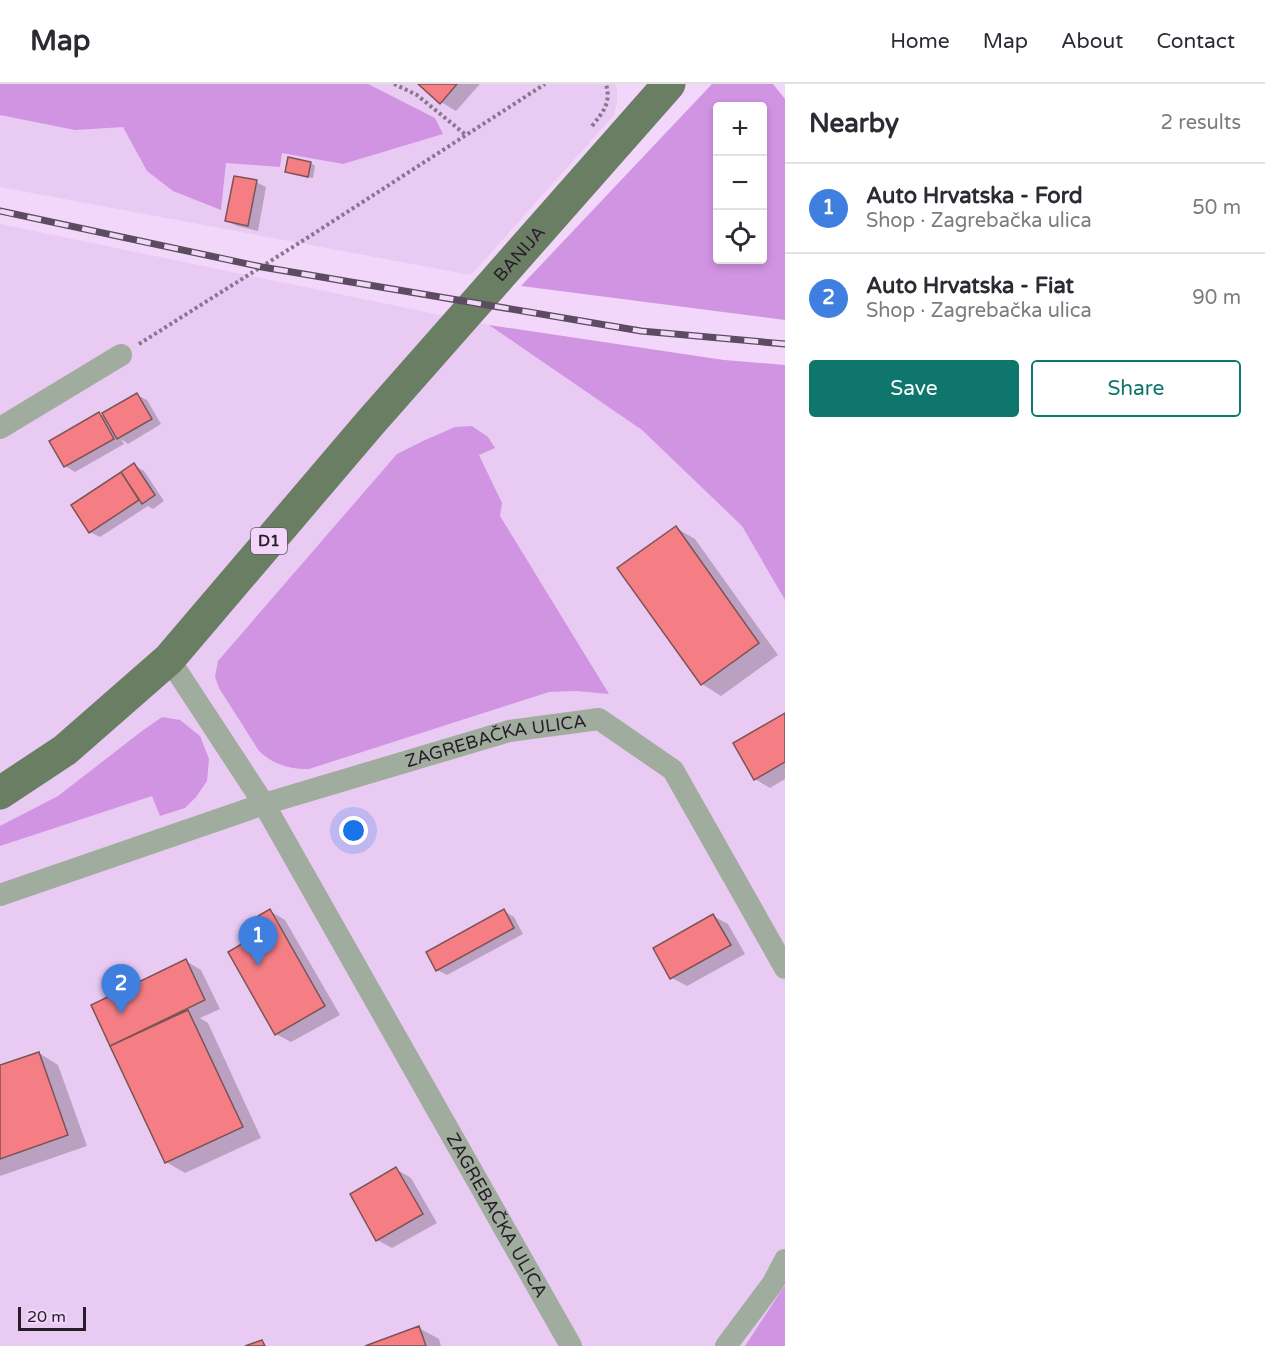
<!DOCTYPE html>
<html lang="en">
<head>
<meta charset="utf-8">
<style>
	:root { --surface:#fff; --page:#f7f7f7; --text:#2b2b33; --muted:#7c7c81; --line:#e1e1e2; --accent:#0f766e }
	body { margin:0; font-family:"Varela Round",sans-serif; background:var(--page); color:var(--text) }
	.controls { position:absolute; right:18px; top:18px; display:grid; overflow:hidden; border-radius:6px; box-shadow:0 3px 9px #0003 }
	.controls button { width:54px; height:54px; display:grid; place-items:center; padding:0; border:0; border-bottom:2px solid var(--line); background:var(--surface); color:var(--text); font:30px sans-serif }
	.scale { position:absolute; left:18px; bottom:15px; width:68px; box-sizing:border-box; padding-left:6px; border:3px solid #261d29; border-top:0; font-size:16px; line-height:21px; white-space:nowrap; color:#261d29; -webkit-text-stroke:4px #f2d7fa; paint-order:stroke }
	.you { position:absolute; left:354px; top:747px; width:21px; height:21px; margin:-15px; border:4px solid #fff; border-radius:50%; background:#1a73e8; box-shadow:0 0 0 9px #1a73e833 }
	.badge { display:grid; place-items:center; width:39px; height:39px; border-radius:50%; background:var(--accent); color:#fff; font-size:20px; font-weight:700 }
	.pin { position:absolute; translate:-50% -50px; filter:drop-shadow(0 2px 3px #0008) }
	.pin::after { content:''; position:absolute; top:32px; width:21px; height:18px; background:inherit; clip-path:polygon(0 0,100% 0,50% 100%) }
	.list { margin:0; padding:0; list-style:none }
	h2 { display:flex; justify-content:space-between; align-items:center; height:78px; margin:0; padding:0 24px; font-size:26px }
	h2 small { font-size:20px; font-weight:400; color:var(--muted) }
	.list li { display:grid; grid-template-columns:39px 1fr auto; gap:18px; align-items:center; box-sizing:border-box; height:90px; padding:0 24px; border-top:2px solid var(--line) }
	.list b { display:block; font-size:22px; white-space:nowrap }
	.list p { margin:0; font-size:20px; white-space:nowrap; color:var(--muted) }
	.list em { font-size:20px; font-style:normal; color:var(--muted) }
	.actions { display:flex; gap:12px; padding:18px 24px }
	.actions a { flex:1; padding:14px 0; border:2px solid var(--accent); border-radius:6px; text-align:center; font-size:21px; color:var(--accent) }
	.actions .main { background:var(--accent); color:#fff }
	.icon { flex:none; width:33px; height:33px; fill:none; stroke:currentColor; stroke-width:2; stroke-linecap:round; stroke-linejoin:round }
	.map { position:relative; flex:none; width:785px; height:1262px; overflow:hidden }
	header { display:flex; align-items:center; gap:36px; box-sizing:border-box; height:84px; padding:0 30px; background:var(--surface); border-bottom:2px solid var(--line) }
	header strong { font-size:28px }
	nav { display:flex; gap:33px; margin-inline-start:auto; font-size:21px }
	main { display:flex }
	aside { flex:1; background:var(--surface) }
	.map>svg:first-child { display:block }
	.built { fill:#e9caf3 }
	.green { fill:#d194e3; fill-rule:evenodd }
	.shadow { fill:#0003 }
	.building { fill:#f47e84; stroke:#7c5354; stroke-width:1.5 }
	.lines { fill:none; stroke-linecap:round; stroke-linejoin:round }
	.path { stroke:#88768d; stroke-width:4; stroke-dasharray:3 3; stroke-linecap:butt }
	.minor { stroke:#a0ac9d; stroke-width:22 }
	.primary { stroke:#6a7e63; stroke-width:33 }
	.rail-casing { stroke:#5b4d5f; stroke-width:7 }
	.rail { stroke:#f2d7fa; stroke-width:4.5; stroke-dasharray:14; stroke-linecap:butt }
	.labels { text-anchor:middle; dominant-baseline:central; stroke-width:5; stroke-linejoin:round; paint-order:stroke }
	.shield { fill:#f2d7fa; stroke:#635568; stroke-width:1.5 }
	.shield-label { font-size:16px; font-weight:bold; fill:#261d29 }
	.street-label { font-size:18px; fill:#261d29; stroke:#f2d7fa }
</style>
</head>
<body>
<header>
<strong>Map</strong>
<nav><a>Home</a><a>Map</a><a>About</a><a>Contact</a></nav>
</header>
<main>
<div class="map">
<svg width="785" height="1262" viewBox="0 0 785 1262">
	<rect width="100%" height="100%" fill="#f2d7fa"/>
	<path class="built" d="M0,0H615L617,4V17L614,31L471,191L0,103Z
		M0,140L489,241L642,346L742,442L785,516V1201L745,1262H0Z"/>
	<path class="green" d="M0,0H368L435,34L443,50L343,80L282,69L280,83L226,79L221,126L173,107L147,87L123,43L75,46L0,31Z
		M712,0H773L785,15V236L521,202ZM718,22H762V176H718Z
		M489,241L724,276L785,281V516L742,442L642,346Z
		M472,342L488,353L495,364L479,371L502,419L500,432L609,610L576,607L549,608L309,685C289,685 274,681 259,667L219,604L215,593L218,577L397,370L423,357L455,343Z
		M162,633L180,636L200,652L209,675L207,697L196,713L185,724L160,732L152,712L0,762V742L58,712L142,647Z
		M785,1201V1262H745Z"/>
	<path class="shadow" d="M420,0H480L456,27L441,18Z
		M311,79L315,82L313,94L291,90L287,87Z
		M256,98L266,103L258,147L237,142L227,137Z
		M137,311L147,316L161,340L128,360L121,355L124,360L75,388L65,382L99,330L107,334Z
		M134,381L144,387L164,417L153,425L148,422L100,453L90,448L73,422Z
		M676,444L695,455L778,571L721,612L702,600Z
		M785,631V695L770,704L755,695Z
		M270,827L285,836L340,931L291,958L276,950Z
		M504,827L514,833L523,850L447,891L437,886Z
		M713,832L728,840L745,870L687,902L672,894Z
		M186,877L201,886L220,925L200,934L208,939L261,1054L185,1089L166,1078L112,961Z
		M39,969L58,981L87,1062L0,1092V983Z
		M396,1085L411,1094L437,1139L392,1164L377,1156Z
		M419,1244L439,1255L441,1262H369Z"/>
	<path class="building" d="M418,0H457L440,20Z
		M288,73L311,78L308,93L285,88Z
		M234,92L257,96L248,142L225,137Z
		M137,309L152,335L117,355L102,329Z
		M99,328L114,355L64,383L49,357Z
		M134,379L155,411L142,420L121,388Z
		M121,388L139,416L89,449L71,421Z
		M676,442L759,559L701,601L617,484Z
		M785,629V678L754,696L733,659Z
		M270,825L325,922L275,951L228,868L259,850L251,836Z
		M504,825L514,844L436,887L426,868Z
		M713,830L731,861L670,895L653,864Z
		M186,875L205,916L110,962L91,921Z
		M188,926L243,1043L165,1079L110,962Z
		M39,968L68,1051L0,1075V981Z
		M396,1083L423,1130L376,1157L350,1110Z
		M419,1242L426,1262H365Z
		M262,1256L265,1262H245Z"/>
	<g class="lines">
		<path class="path" d="M394,0L417,11L466,51
			M592,42C604,27 611,19 606,0
			M139,260L307,154L545,0"/>
		<g class="minor">
			<path d="M0,344L121,271"/>
			<path id="s1" d="M169,575L264,720L571,1262"/>
			<path id="s2" d="M0,811L264,720L509,647L599,635L673,686L785,884"/>
			<path d="M726,1262L773,1199L785,1176"/>
		</g>
		<path class="primary" id="s3" d="M0,709L65,666L169,575L370,339L669,0"/>
		<defs>
			<path id="rail" d="M0,127L262,183L641,247L785,260"/>
		</defs>
		<use href="#rail" class="rail-casing"/>
		<use href="#rail" class="rail"/>
	</g>
	<g class="labels">
		<rect class="shield" x="251" y="444" width="36" height="26" rx="4.5"/>
		<g class="shield-label">
			<text x="269" y="457">D1</text>
		</g>
		<g class="street-label">
			<text stroke="none"><textPath href="#s3" startOffset="752">BANIJA</textPath></text>
			<text stroke="none"><textPath href="#s2" startOffset="520">ZAGREBAČKA ULICA</textPath></text>
			<text stroke="none"><textPath href="#s1" startOffset="646">ZAGREBAČKA ULICA</textPath></text>
		</g>
	</g>
</svg>
<div class="controls">
<button>+</button>
<button>−</button>
<button><svg class="icon" aria-label="locate" viewBox="0 0 24 24"><circle cx="12" cy="12" r="6"/><path d="M12 2v4M12 18v4M2 12h4M18 12h4"/></svg></button>
</div>
<div class="scale">20 m</div>
<div class="you"></div>
<div class="pin badge" style="left:258px;top:882px;background:#3f7fe0">1</div>
<div class="pin badge" style="left:121px;top:930px;background:#3f7fe0">2</div>
</div>
<aside>
<h2>Nearby<small>2 results</small></h2>
<ul class="list">
<li><span class="badge" style="background:#3f7fe0">1</span><div><b>Auto Hrvatska - Ford</b><p>Shop · Zagrebačka ulica</p></div><em>50 m</em></li>
<li><span class="badge" style="background:#3f7fe0">2</span><div><b>Auto Hrvatska - Fiat</b><p>Shop · Zagrebačka ulica</p></div><em>90 m</em></li>
</ul>
<div class="actions"><a class="main">Save</a><a>Share</a></div>
</aside>
</main>
</body>
</html>
